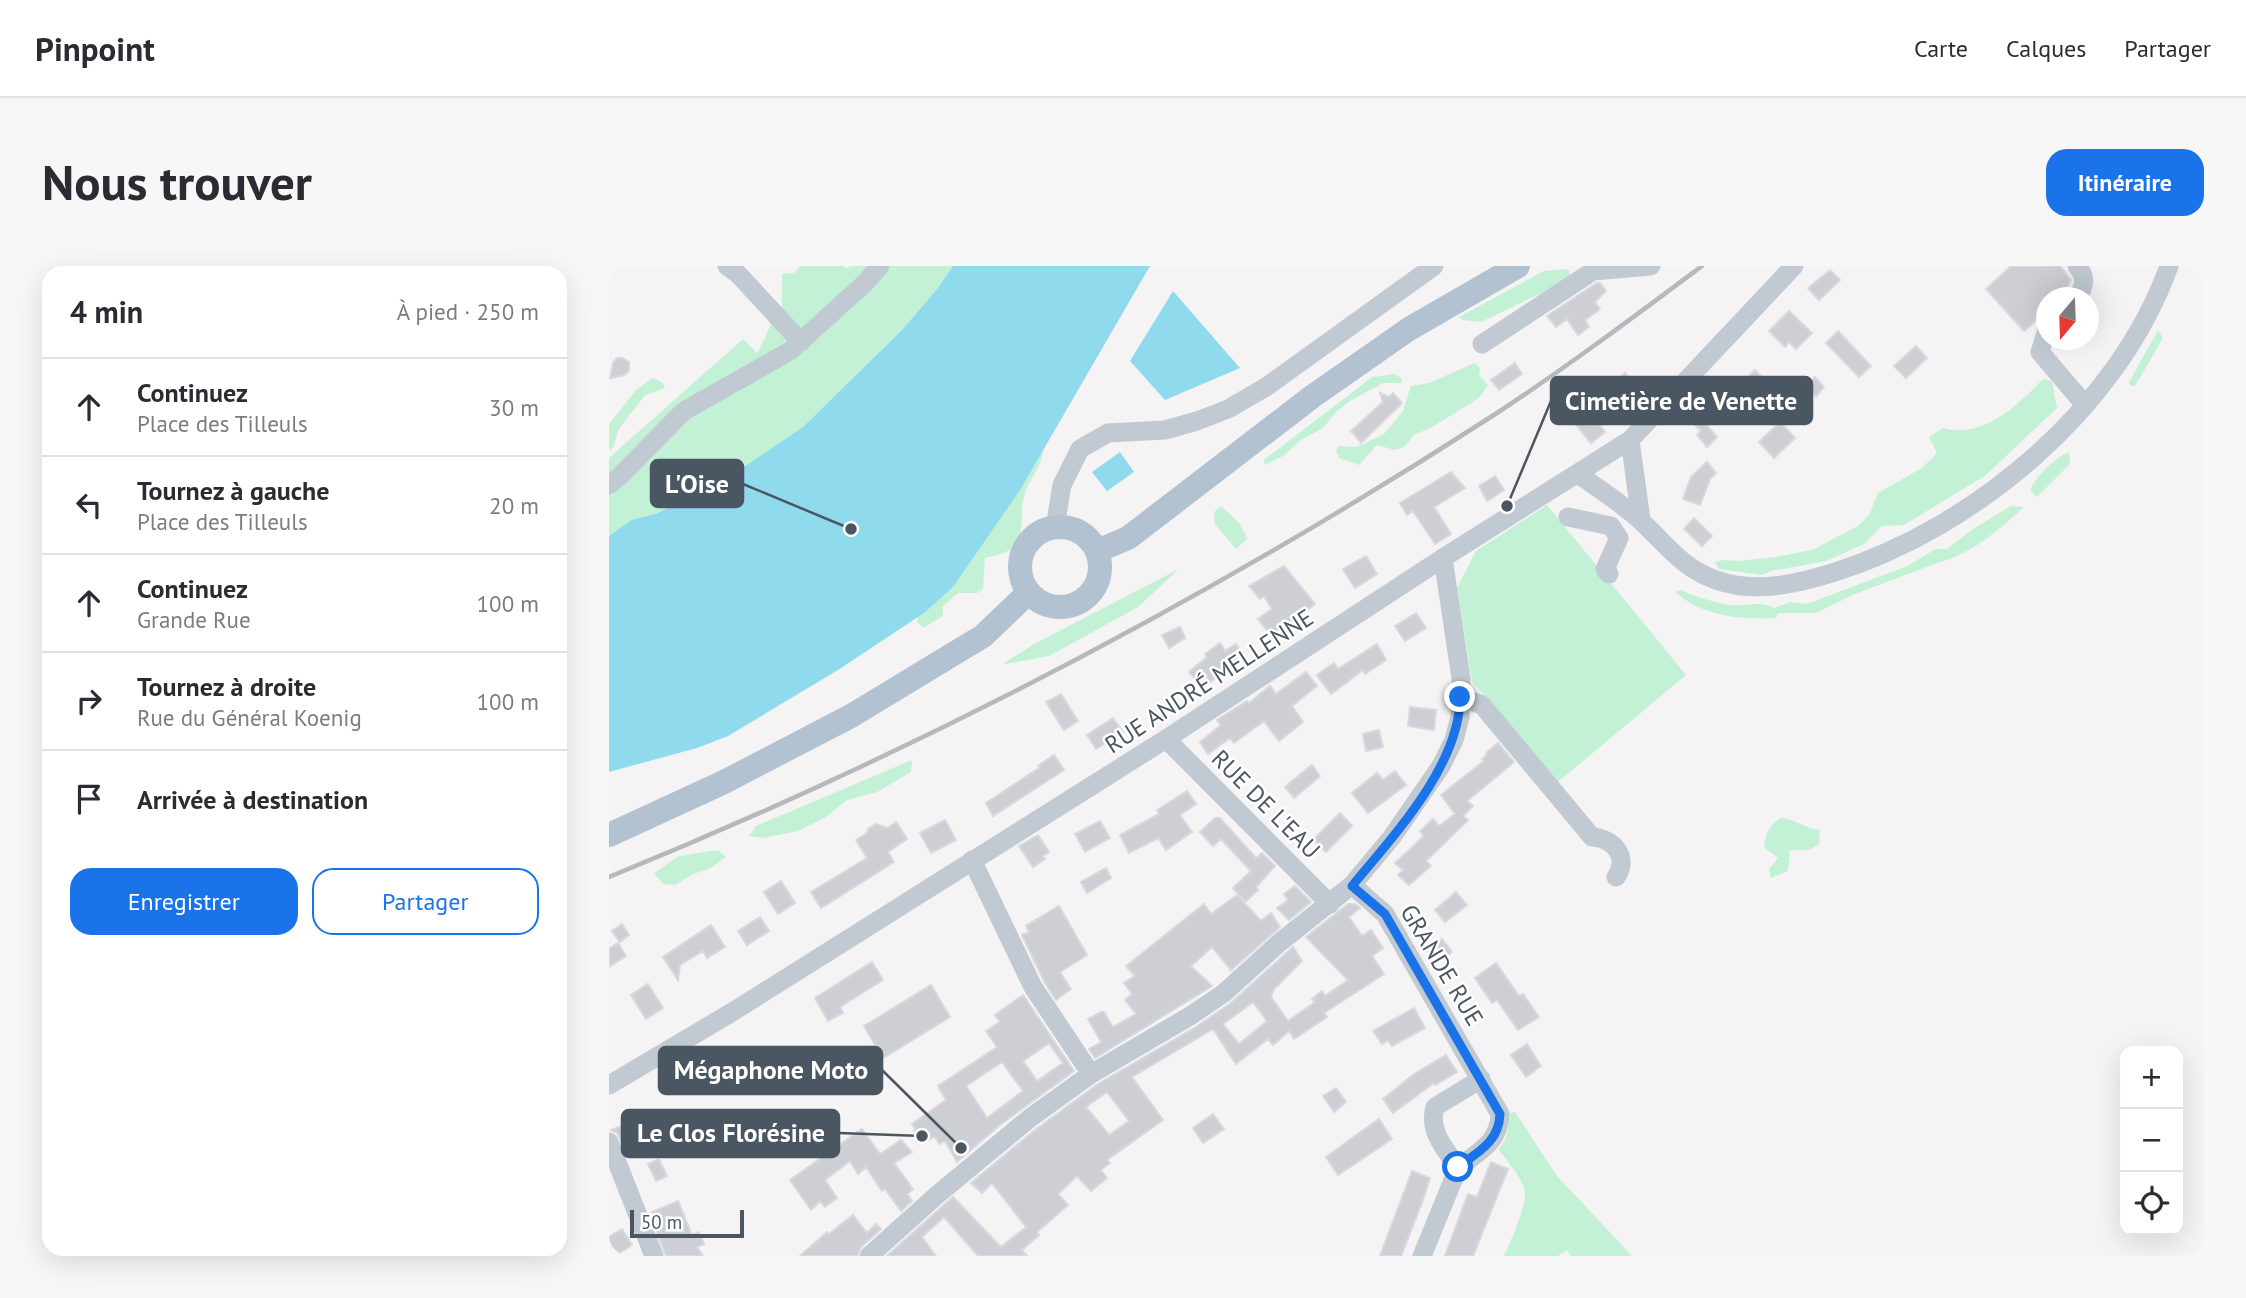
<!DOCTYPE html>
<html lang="fr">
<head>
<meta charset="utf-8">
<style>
	:root { --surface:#fff; --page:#f7f7f7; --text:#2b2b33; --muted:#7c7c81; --line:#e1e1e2; --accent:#1a73e8 }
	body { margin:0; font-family:"PT Sans",sans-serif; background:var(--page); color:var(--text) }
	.controls { position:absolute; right:21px; bottom:21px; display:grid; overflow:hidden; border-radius:14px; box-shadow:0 7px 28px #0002 }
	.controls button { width:63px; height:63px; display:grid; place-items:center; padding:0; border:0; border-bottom:2px solid var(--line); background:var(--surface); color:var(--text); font:35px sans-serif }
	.compass { position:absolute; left:1427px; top:21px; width:63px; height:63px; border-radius:50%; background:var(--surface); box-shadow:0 7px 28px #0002; rotate:199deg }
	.scale { position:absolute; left:21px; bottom:18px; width:114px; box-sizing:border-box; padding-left:7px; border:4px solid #4a5661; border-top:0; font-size:19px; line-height:24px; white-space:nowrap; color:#4a5661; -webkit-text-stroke:5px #fff; paint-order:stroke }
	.stop { position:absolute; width:21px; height:21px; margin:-16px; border:5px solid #1a73e8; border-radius:50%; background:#fff }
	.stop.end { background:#1a73e8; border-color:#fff; box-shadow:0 2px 7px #0008 }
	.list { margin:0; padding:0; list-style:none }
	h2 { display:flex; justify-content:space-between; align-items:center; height:91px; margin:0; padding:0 28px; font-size:30px }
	h2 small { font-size:23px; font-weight:400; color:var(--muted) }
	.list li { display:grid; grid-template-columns:46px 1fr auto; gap:21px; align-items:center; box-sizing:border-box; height:98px; padding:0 28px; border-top:2px solid var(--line) }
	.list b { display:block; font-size:26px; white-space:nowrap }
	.list p { margin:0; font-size:23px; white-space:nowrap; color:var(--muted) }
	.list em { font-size:23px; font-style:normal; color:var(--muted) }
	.actions { display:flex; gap:14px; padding:21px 28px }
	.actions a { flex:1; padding:16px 0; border:2px solid var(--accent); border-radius:21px; text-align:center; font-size:24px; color:var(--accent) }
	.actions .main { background:var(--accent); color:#fff }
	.icon { flex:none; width:38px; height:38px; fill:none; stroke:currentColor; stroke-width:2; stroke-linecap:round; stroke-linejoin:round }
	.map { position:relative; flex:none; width:1595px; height:990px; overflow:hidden; border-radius:21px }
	header { display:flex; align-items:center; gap:42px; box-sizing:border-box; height:98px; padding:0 35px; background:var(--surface); border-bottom:2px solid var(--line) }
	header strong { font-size:33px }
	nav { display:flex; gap:38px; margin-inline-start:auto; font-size:24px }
	.intro { display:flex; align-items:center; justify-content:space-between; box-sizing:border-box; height:168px; padding:0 42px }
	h1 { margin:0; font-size:49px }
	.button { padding:18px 32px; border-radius:21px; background:var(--accent); color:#fff; font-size:24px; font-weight:700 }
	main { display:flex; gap:42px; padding:0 42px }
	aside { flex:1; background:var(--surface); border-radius:21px; box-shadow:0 7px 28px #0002 }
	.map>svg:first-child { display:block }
	.green { fill:#c3f1d5 }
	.water { fill:#90daee }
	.building { fill:#cdcfd5; stroke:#d7d9de; stroke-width:2; fill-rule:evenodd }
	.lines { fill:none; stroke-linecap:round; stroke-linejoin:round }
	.minor { stroke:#c1cad2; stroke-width:19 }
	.major { stroke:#b3c2d1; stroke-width:24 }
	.rail { stroke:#b5b8bd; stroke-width:4.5 }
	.route { stroke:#1a73e8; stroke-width:9 }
	.labels { text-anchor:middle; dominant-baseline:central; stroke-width:5; stroke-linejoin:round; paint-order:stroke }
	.street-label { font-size:24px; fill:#4a5661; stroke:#fff }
	.leader { fill:none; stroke:#4a5661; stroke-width:2.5 }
	.callout-dot { fill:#4a5661; stroke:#fff; stroke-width:2.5 }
	.callout { fill:#4a5661; stroke:#4a5661; stroke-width:2.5 }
	.callout-label { font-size:26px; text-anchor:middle; font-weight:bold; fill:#fff }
</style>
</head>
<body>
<header>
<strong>Pinpoint</strong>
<nav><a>Carte</a><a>Calques</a><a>Partager</a></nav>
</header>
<div class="intro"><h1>Nous trouver</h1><a class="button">Itinéraire</a></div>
<main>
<aside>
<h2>4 min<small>À pied · 250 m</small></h2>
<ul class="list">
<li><svg class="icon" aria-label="ahead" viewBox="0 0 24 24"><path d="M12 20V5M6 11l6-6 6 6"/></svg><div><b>Continuez</b><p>Place des Tilleuls</p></div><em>30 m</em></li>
<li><svg class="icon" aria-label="left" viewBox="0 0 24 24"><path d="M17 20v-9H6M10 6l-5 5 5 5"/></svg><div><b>Tournez à gauche</b><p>Place des Tilleuls</p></div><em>20 m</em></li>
<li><svg class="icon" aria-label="ahead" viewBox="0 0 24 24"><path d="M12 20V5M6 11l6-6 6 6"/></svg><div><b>Continuez</b><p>Grande Rue</p></div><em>100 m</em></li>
<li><svg class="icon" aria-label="right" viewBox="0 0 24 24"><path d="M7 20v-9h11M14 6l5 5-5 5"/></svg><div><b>Tournez à droite</b><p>Rue du Général Koenig</p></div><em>100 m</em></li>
<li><svg class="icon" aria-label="arrive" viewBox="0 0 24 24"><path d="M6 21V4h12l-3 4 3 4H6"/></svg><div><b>Arrivée à destination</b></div></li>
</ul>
<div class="actions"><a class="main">Enregistrer</a><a>Partager</a></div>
</aside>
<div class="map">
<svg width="1595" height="990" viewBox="0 0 1595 990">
	<rect width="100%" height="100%" fill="#f5f3f3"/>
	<path class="green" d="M191,0H234L238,3L241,0H344L328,23L293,64L194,161L143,199L49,247L22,254L0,270V192L134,73L148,87C158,72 160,56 173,43V8L185,7Z
		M959,3L961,10L951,18L872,56L853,54L850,51L935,5Z
		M1549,64L1554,72L1526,120H1522L1520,116Z
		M866,97L871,102L870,109L879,119L870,132L823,161L805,169L795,181L786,184L768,179L750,199L730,192L727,185L729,180L747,181L774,169L794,145L802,120L820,117Z
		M786,108L792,112L793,117H774L741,135L727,146L714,162L692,174L674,190L656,199L655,194L763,111Z
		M44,112L53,116L56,122L36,129L9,164L5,180L0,185V158L28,123Z
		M1434,113L1443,115L1448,142L1377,209L1295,259L1273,260L1255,278L1217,295L1162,305L1153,309L1110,303L1106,296L1115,294L1129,295L1167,291L1203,284L1249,260L1260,249L1269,227L1313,202L1328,187L1320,171L1334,162C1374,173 1408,140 1434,113Z
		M433,176C438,198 420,210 415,231C410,248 417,265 406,279C399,288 386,289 376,292L374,323L368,327H349L334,340V350L314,362L308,356L310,345Z
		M1460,186L1461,198L1428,231L1421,224C1428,209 1445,192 1460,186Z
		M938,239L1077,409L949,516L863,415L848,322L867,285Z
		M612,240L631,258L638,273L627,283L606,258L605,246Z
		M1402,240L1415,241C1390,264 1361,289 1328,297L1246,328L1207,347H1169L1167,352C1132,354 1093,350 1066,326L1072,324C1087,331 1104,336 1121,339C1135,341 1152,334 1165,342L1182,336L1198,338L1298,300L1327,283H1338L1364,263Z
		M570,303L529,341L440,390L396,398L395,397L427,377Z
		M303,494L302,506L268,526L238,534L217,551L189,565L154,572L140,570L147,560Z
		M1172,552C1187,553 1196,563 1211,564L1210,578L1200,584H1181L1179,605L1162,612L1160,603L1169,592L1155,581C1157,567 1160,559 1172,552Z
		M109,584L117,591L100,603L84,608L66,619L54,618L45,607L70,590Z
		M906,846L948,910L1023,990H962L958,984L949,990H895C901,977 918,939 916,926C914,913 897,893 889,883C900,873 899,862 899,848Z"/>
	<path class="water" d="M344,0H541L411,224L344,321L315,347L229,404L119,470L88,482L0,506V270L22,254L49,247L138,199L194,161L293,64L328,23Z
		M564,25L631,102L556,134L521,95Z
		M511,186L525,206L498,225L483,206Z"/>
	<path class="building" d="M1402,0H1451L1462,14L1452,32H1438V45L1415,65L1377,23Z
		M1221,4L1231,14L1210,34L1199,22Z
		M988,17H991L997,25L986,36L991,43L976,54L980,61L969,69L958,53L947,61L938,50Z
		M1180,45L1203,67L1187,83L1180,76L1176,81L1160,65Z
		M1229,65L1262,100L1250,111L1217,77Z
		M1307,80L1318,92L1297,112L1285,100Z
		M8,92H13L20,96V105L15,109L1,112L4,97Z
		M906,97L913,108L890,124L882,114Z
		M1146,104L1168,126L1153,141L1131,118Z
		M1016,107L1033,128L991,160L996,166L982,177L967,159L997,135L1006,124L1002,118Z
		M1206,111L1215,121L1207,131L1197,120Z
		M771,127L780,131L784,127L793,137L752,177L742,165L774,136Z
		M1098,138L1109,151L1098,160L1108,171L1098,181L1088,169L1092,165L1082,155L1088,150L1086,147Z
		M1171,156L1186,172L1165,192L1150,176Z
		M1098,196L1107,207L1101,213L1091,239L1074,233L1082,211Z
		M842,206L856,222L825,241L842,268L826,278L804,245L798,249L791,237Z
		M886,210L895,224L878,235L870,220Z
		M1085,252L1103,270L1093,280L1075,263Z
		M757,290L768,308L746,322L734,303Z
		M675,300L706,338L663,371L649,353L663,343L655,330L651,333L640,320Z
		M807,347L817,362L796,375L786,360Z
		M571,361L576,372L560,382L553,369Z
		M611,377L616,385L627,378L635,390L599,418L597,416L592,420L580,406L598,391L596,388Z
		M768,378L777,394L756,408L754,404L722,428L708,409L725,397L729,403Z
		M697,406L708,420L683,440L694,456L670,475L655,455L625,477L621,472L599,488L591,476L612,459L608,454L638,435L640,437L661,420L667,428Z
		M452,428L469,455L455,464L437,436Z
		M801,441L827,444L825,464L799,460Z
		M504,452L514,466L487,483L478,469Z
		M770,464L774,481L757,485L754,468Z
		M889,477L905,496L858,535L864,540L854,550L859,554L817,595L822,600L800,619L789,609L794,604L786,597L815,570L811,565L824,553L830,560L846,548L832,529L875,495L873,493L878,489L877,487Z
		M445,489L455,504L384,550L377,537L430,502L429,500Z
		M703,499L711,510L685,532L676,521Z
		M786,505L797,519L759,547L743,527L768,507L774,514Z
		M578,525L587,538L571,549L583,566L557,584L549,572L520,587L511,569L550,548L548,544Z
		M731,547L743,560L717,586L704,574Z
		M606,552H611L647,592L653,587L666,600L647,621L649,624L636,636L624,622L642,605L612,573L604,580L591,566Z
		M336,554L347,574L322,587L311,567Z
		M491,555L501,572L476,586L466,568Z
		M287,556L298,573L279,586L285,596L212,642L202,626L258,592L247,574L258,567L259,563L267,558L279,562Z
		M429,569L440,586L434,590L436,593L424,601L410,580Z
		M497,602L502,612L478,627L472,616Z
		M172,615L186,637L169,648L155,626Z
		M686,620L702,636L680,654L668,642L679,634L675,628Z
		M847,626L858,639L836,656L826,644Z
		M628,629L652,655L662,647L671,661L622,704L603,681L582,700L603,720L486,792L480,783L492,776L479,753L492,746H495L504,761L527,748L516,734L523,728L515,717L526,710L517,700L595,638L602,648Z
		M739,638H746L751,642L740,651L753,670L762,664L774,682L763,690L775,708L715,747L718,751L685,773L680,765L664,779L659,773L627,798L604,763L523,811L554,854L498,894L501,897L492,904L498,912L482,925L468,910L449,928L459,939L428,966L430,969L413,984L418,990H369L335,951L313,971L327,990H278L344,931L392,981L417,961L383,917L373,927L362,917L426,864L489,818L587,761L622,737L684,681L693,695L665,723L662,731L679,755L706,736L703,733L713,725L716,730L739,714L697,671ZM644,736L658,755L630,778L614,758ZM498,826L520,855L500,869L477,841Z
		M450,640L478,689L451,706L462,723L447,734L435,715L413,669L420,666L417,660Z
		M151,651L160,665L138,679L129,665Z
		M13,658L20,669L11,676L3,665Z
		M102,659L116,681L98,692L94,685L71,699L69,714L54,691Z
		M833,673L843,686L829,697L818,685Z
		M9,677L17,690L0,701V683Z
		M263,696L274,714L231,741L234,747L219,755L206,732Z
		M887,697L910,730L914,728L930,751L909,764L888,734L883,737L866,712Z
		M39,718L54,742L37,753L22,729Z
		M322,719L341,751L274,792L255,760Z
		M414,729L465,805L391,859L348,896L336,875L330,878L326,870L317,876L305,865L307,864L303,858L337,834L329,820L388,781L377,765L391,756L386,749ZM440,777L454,797L428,815L414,795ZM393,796L414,825L378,852L357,820Z
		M805,742L816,762L783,780L779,774L773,778L764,765Z
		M918,778L932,800L917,811L902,789Z
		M837,789L848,806L826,819L825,817L784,847L774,833L805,808Z
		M727,822L737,836L725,846L714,830Z
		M604,848L615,863L594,877L584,862Z
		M33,852L40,870L15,880L8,867L2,864Z
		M770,853L783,873L729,909L717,891Z
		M253,863L271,888L292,874L303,886L285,897L304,923L298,928L303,935L292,945L276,923L273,925L257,901L249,908L241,895L216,914L228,932L216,941L211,935L202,944L181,914Z
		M50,893L58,910L47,915L39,898Z
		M882,896L899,903L864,990H836L859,928L868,931Z
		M803,905L821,912L814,934L792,990H771Z
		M69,935L83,969L90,966L95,978L88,981L94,990H57L41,947Z
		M244,949L258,967L267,958L272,963L252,981L248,990H191L218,966L220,968Z
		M13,963L23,979L6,990L0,981V971Z"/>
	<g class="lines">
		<path class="minor" d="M118,0L129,8L192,76
			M1467,32C1476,21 1478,11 1468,0
			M1437,67L1431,86L1476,139
			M873,78L984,5L1042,0
			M1021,174L1032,254
			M969,208C990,223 1014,238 1033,256C1058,279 1073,302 1107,314C1146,328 1188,318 1226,306C1367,261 1509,142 1560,0
			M0,219L11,210L75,145L181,85L256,17L271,0
			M959,251L1002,260L1010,272L996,303L1000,308
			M446,261L453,219L471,183L499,167L556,164L588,155L619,143L657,121L825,0
			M851,431L873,439L983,571C1004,572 1021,591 1007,611
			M557,473L721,638
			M363,594L424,721L482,808
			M743,619L776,648L891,848C890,877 870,885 849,902
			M0,819L125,745L557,473L834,292L1021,174L1185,0
			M0,876L45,990
			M849,902C836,882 819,866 826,841L872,813
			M260,990L328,929L421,852L482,808L581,750L615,727L670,677L743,619L783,571L832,500L845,474L851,451L852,412L834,292
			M813,990L849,902"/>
		<path class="major" d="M411 301a40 40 0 1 1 80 0a40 40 0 1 1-80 0Z
			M488,285L519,272L704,130L800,63L909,0
			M0,569L113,517L242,450L374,370L420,326"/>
		<path class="rail" d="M0,611C310,485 607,329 888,147C958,101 1026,50 1093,0"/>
	</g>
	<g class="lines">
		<path class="route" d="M849,901C869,886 890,876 891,848L776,648L743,620C785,569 851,499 851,431"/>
	</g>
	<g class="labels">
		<g class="street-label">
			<text transform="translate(600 415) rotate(-33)">RUE ANDRÉ MELLENNE</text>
			<text transform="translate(657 538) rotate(45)">RUE DE L'EAU</text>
			<text transform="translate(833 699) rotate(59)">GRANDE RUE</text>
		</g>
	</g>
	<path class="leader" d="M898 240L942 135M242 263L134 218M352 882L273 804M313 870L230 867"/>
	<g class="callout-dot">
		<circle cx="898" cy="240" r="7"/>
		<circle cx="242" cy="263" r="7"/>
		<circle cx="352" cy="882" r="7"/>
		<circle cx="313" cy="870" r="7"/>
	</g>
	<g class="callout">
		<rect x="942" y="111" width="261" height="47" rx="7"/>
		<rect x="42" y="194" width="92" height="47" rx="7"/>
		<rect x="50" y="781" width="223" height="47" rx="7"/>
		<rect x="13" y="844" width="217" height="47" rx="7"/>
	</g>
	<g class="callout-label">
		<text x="1072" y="144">Cimetière de Venette</text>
		<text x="88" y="227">L'Oise</text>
		<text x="162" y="813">Mégaphone Moto</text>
		<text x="122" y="876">Le Clos Florésine</text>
	</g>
</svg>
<div class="controls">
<button>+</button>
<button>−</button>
<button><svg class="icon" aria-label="locate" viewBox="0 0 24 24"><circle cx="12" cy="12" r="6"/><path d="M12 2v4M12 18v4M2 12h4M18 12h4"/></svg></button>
</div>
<svg class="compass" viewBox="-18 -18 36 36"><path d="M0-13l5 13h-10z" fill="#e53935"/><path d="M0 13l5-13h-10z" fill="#7c7c81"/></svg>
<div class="scale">50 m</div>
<div class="stop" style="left:849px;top:901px"></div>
<div class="stop end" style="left:851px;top:431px"></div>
</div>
</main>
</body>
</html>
